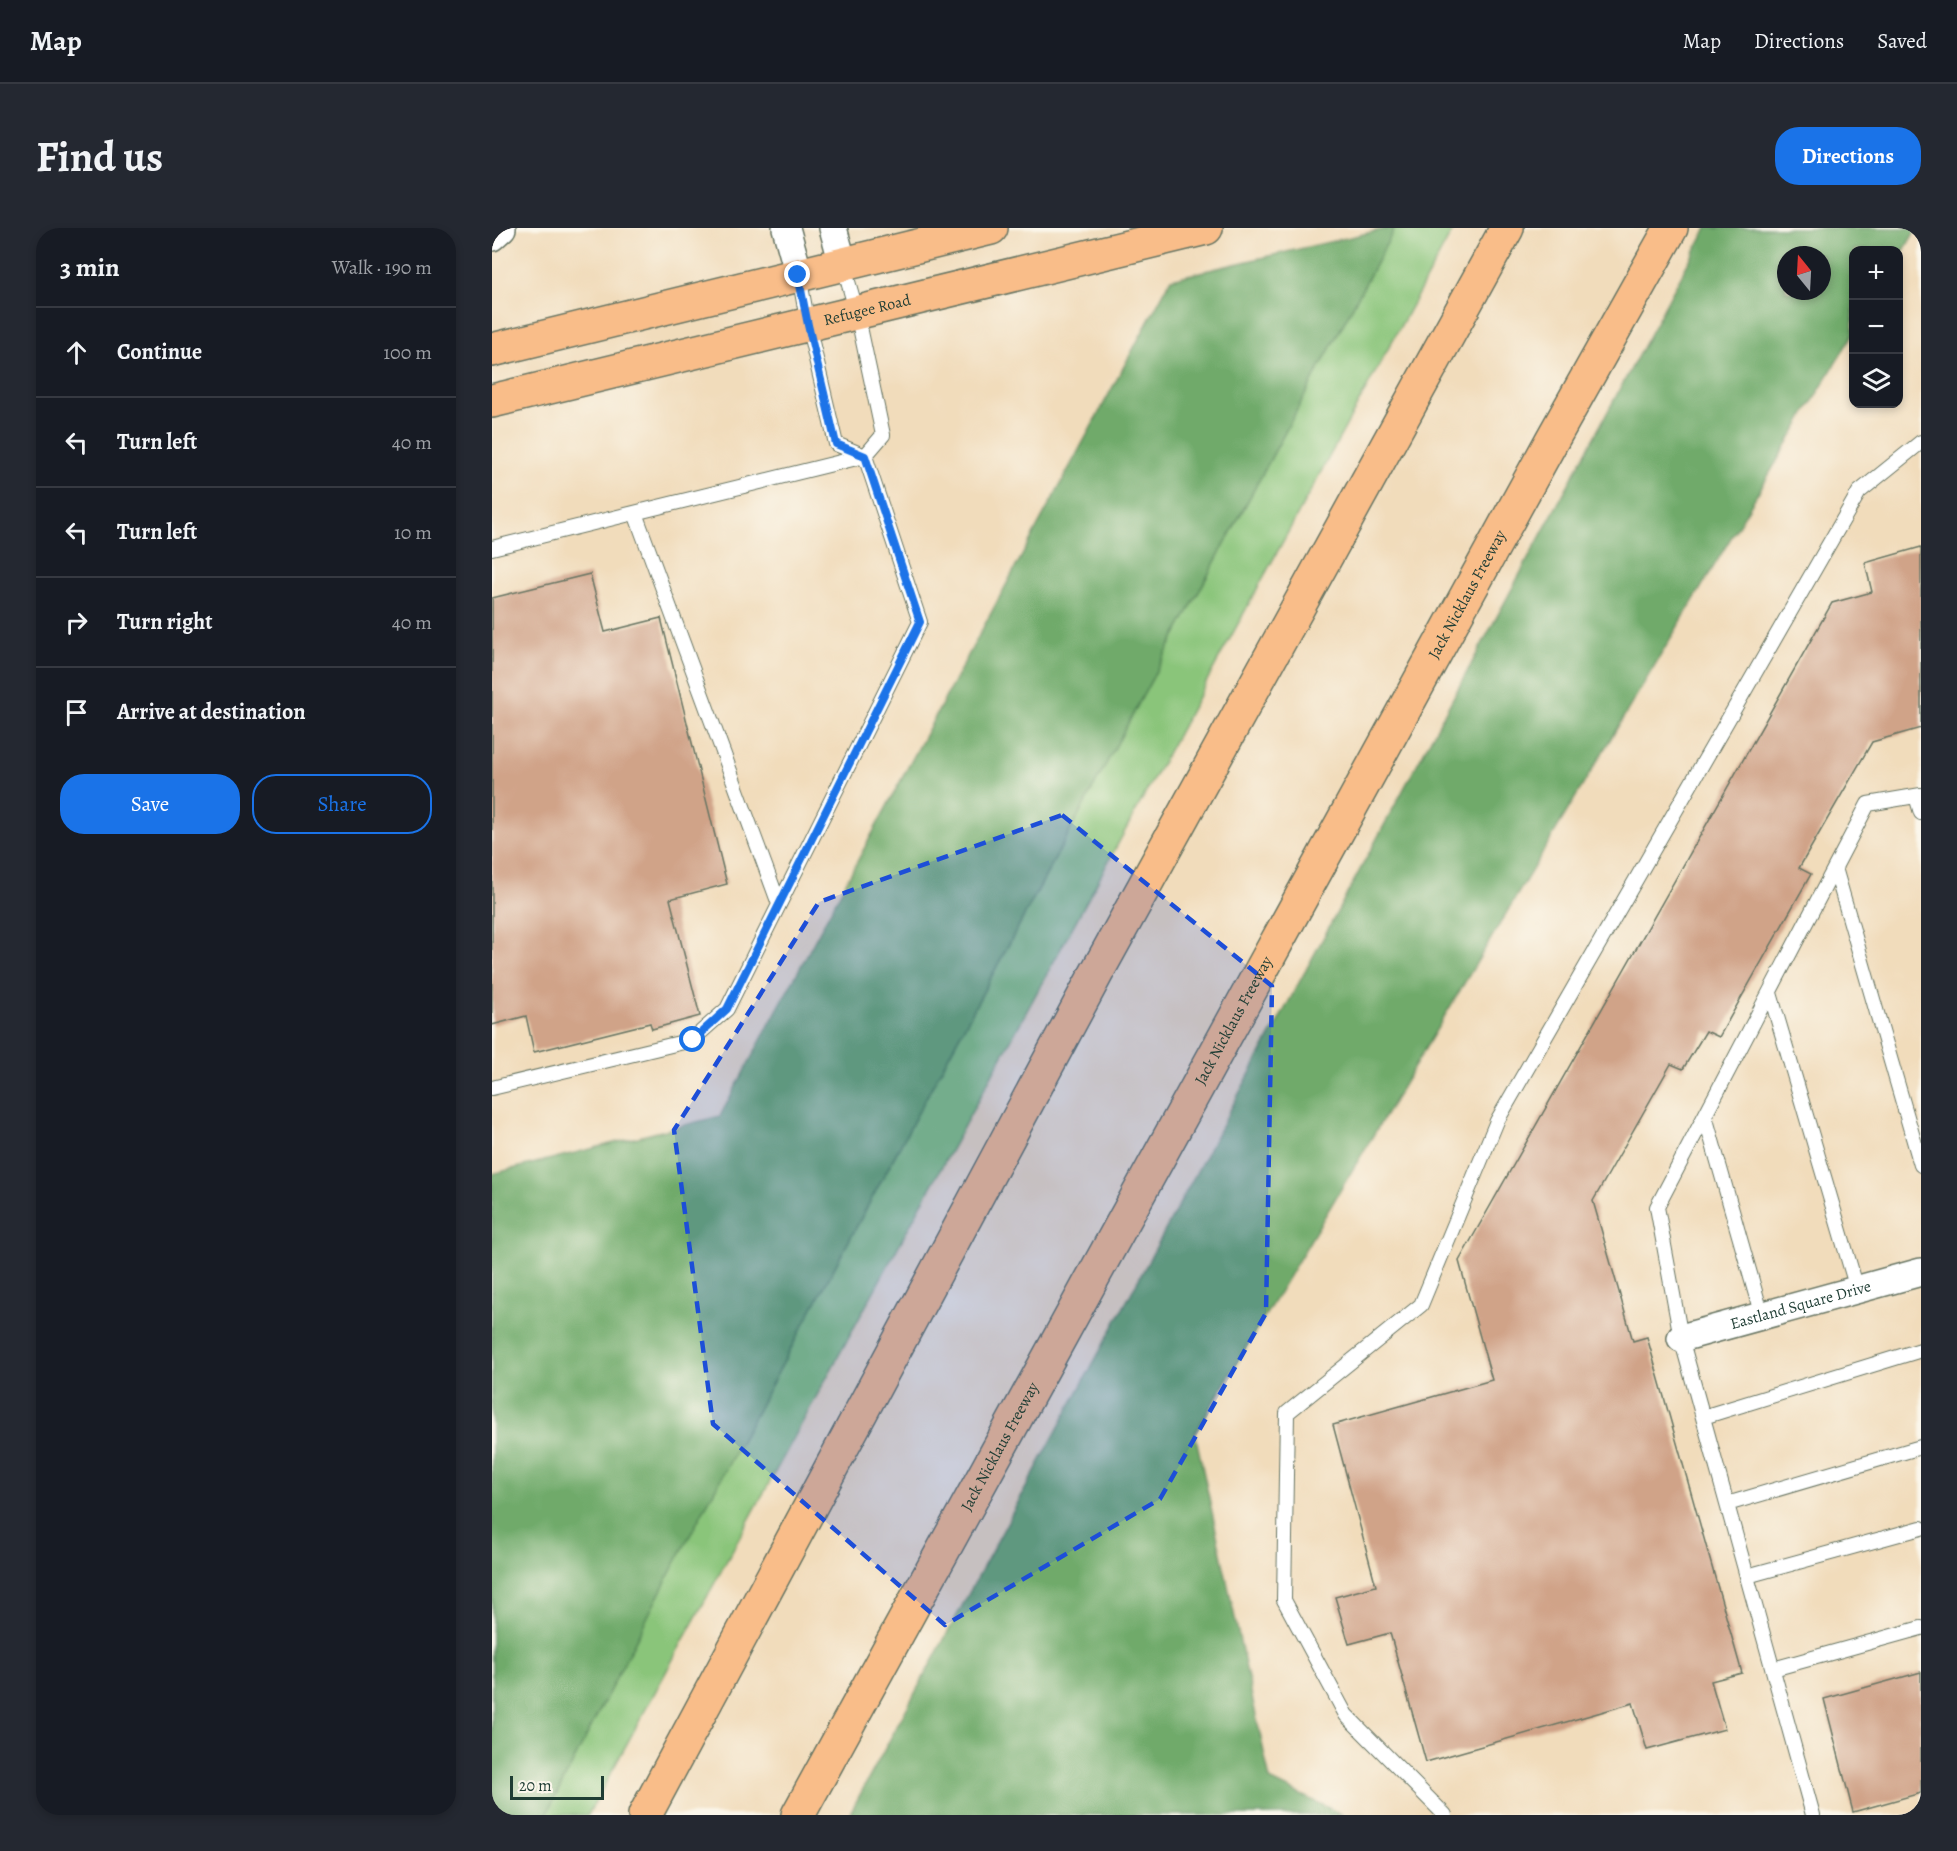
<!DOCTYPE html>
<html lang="en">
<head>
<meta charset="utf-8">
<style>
	:root { --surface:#171b24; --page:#242831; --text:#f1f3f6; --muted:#9ea1a6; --line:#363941; --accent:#1a73e8 }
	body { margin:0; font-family:Alegreya,serif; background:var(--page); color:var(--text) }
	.controls { position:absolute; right:18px; top:18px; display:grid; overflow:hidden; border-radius:12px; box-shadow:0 3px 9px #0003 }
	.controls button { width:54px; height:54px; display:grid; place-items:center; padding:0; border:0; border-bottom:2px solid var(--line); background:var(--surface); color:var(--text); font:30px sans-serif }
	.compass { position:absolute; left:1285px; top:18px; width:54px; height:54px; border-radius:50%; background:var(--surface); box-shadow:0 3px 9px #0003; rotate:342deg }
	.scale { position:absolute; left:18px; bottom:15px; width:94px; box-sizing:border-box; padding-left:6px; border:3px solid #1f3d34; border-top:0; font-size:16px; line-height:21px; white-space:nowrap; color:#1f3d34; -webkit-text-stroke:4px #fbf7ec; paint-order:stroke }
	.stop { position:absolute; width:18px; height:18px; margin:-14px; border:4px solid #1a73e8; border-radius:50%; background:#fff }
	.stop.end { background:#1a73e8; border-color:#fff; box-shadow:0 2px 6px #0008 }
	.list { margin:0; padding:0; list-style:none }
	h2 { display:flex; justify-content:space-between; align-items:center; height:78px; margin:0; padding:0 24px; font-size:26px }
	h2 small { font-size:20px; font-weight:400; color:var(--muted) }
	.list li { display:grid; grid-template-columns:39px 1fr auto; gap:18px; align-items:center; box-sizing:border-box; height:90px; padding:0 24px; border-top:2px solid var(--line) }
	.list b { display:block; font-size:22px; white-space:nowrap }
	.list em { font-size:20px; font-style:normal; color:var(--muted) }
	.actions { display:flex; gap:12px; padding:18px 24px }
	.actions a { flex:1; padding:14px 0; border:2px solid var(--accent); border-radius:24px; text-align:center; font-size:21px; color:var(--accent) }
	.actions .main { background:var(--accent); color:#fff }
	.icon { flex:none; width:33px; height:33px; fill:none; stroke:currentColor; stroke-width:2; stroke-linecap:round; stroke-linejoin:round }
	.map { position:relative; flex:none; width:1429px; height:1587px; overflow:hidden; border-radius:24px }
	header { display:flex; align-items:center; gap:36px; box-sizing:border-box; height:84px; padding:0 30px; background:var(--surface); border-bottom:2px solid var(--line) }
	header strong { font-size:28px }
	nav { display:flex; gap:33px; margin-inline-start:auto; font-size:21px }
	.intro { display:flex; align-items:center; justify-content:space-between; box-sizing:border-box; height:144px; padding:0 36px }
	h1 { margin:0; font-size:42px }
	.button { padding:15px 27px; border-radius:24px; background:var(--accent); color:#fff; font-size:21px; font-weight:700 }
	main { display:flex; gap:36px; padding:0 36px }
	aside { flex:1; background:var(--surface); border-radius:24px; box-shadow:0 3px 9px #0003 }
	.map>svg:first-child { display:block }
	.green { fill:#8ac57a; stroke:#548157; stroke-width:1.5 }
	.forest { fill:#6faa6a; stroke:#47744f; stroke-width:1.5; fill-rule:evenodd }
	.building { fill:#d0a388 }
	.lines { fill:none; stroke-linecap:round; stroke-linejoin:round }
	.lane-casing { stroke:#687563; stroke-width:16 }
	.street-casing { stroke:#687563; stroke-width:30 }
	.primary-casing { stroke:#687563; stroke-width:36 }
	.highway-casing { stroke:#687563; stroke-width:36 }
	.lane { stroke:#fff; stroke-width:14 }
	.street { stroke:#fff; stroke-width:27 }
	.primary { stroke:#f9bd89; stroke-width:33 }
	.highway { stroke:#f9bd89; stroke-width:33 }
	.route { stroke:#1a73e8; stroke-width:8 }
	.marked { fill:#1d4ed8; fill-opacity:0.2; stroke:#1d4ed8; stroke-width:4.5; stroke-dasharray:12 8; stroke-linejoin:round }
	.labels { text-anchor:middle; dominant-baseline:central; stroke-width:4.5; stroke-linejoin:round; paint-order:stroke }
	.street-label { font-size:16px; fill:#1f3d34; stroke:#fbf7ec }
</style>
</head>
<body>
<header>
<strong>Map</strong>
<nav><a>Map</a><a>Directions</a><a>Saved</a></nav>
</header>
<div class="intro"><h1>Find us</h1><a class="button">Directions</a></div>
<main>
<aside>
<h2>3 min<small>Walk · 190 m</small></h2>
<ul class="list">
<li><svg class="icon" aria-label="ahead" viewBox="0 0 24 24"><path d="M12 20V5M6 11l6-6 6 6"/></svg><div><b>Continue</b></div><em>100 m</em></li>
<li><svg class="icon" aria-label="left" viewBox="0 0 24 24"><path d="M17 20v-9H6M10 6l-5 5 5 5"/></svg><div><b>Turn left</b></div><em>40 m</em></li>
<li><svg class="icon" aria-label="left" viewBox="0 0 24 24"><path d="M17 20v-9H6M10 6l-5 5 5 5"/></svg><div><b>Turn left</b></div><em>10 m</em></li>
<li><svg class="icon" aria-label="right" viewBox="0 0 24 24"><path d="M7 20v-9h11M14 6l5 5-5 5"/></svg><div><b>Turn right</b></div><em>40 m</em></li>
<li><svg class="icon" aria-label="arrive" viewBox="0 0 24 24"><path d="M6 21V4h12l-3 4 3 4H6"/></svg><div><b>Arrive at destination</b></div></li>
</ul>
<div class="actions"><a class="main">Save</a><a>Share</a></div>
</aside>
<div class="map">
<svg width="1429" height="1587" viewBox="0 0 1429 1587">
	<rect width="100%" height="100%" fill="#fbf7ec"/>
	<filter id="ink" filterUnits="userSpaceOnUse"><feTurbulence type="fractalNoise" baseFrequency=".0167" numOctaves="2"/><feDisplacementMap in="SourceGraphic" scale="12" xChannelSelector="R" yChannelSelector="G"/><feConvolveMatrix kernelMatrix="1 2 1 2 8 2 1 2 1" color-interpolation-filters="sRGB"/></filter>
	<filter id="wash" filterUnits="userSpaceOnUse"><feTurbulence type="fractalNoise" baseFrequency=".008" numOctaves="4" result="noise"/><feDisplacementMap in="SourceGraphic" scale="24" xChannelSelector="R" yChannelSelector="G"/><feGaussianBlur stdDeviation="1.35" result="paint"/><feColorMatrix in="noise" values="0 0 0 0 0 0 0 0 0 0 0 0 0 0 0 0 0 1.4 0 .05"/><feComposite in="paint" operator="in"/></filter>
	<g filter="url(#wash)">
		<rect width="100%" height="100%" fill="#f1dcbb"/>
		<path class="green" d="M903,0H962L96,1587H54L181,1339Z"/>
		<path class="forest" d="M897,0H903L181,1339L54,1587H0V946L228,888L679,51Z
			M1215,0H1425L1407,31L1406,22H1362L1361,106L703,1205L778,1552L851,1587H357ZM1294,27H1330V63H1294Z"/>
		<g id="blocks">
			<path class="building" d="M1429,319V500L1380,514L1307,640L1319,646L1227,809L1214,803L1191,841L1179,836L1101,973L1141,1113L1155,1109L1250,1445L1219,1453L1233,1501L1155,1522L1141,1475L934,1534L898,1405L857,1416L843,1369L884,1358L841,1197L1000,1152L967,1033L1340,375L1380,364L1373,335Z
				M98,346L113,404L169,390L235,656L178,671L208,788L160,801L158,795L42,824L34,788L0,797V370Z
				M1429,1444V1565L1361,1584L1332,1471Z"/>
		</g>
	</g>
	<g filter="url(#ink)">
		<use href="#blocks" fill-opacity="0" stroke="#687563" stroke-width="1.5"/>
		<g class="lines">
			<defs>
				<path id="lane" d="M307,47L316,97L344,216L373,228L391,207L365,85L351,36
					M143,285L287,676
					M0,320L373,228L428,394L235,781L200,812L0,860
					M1424,568L1429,585
					M1343,640L1429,937
					M1278,765L1365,1061
					M1213,888L1270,1088
					M1211,1189L1429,1122
					M1235,1276L1429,1219
					M1255,1348L1429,1300
					M1281,1441L1429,1400
					M953,1587L854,1487L792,1372L795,1185L929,1077L1005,893L1367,264L1429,214
					M1321,1587L1189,1110L1165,979L1376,576L1429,567"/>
				<g id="street">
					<path d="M294,0L307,47"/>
					<path d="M341,0L351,36"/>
					<path d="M0,9L10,0"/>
					<path id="s1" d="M1189,1110L1429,1044"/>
				</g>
				<g id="primary">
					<path d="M0,122L499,0"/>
					<path id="s2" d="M0,173L714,0"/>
				</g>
				<g id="highway">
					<path d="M153,1587L605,744L1015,0"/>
					<path id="s3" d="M306,1587L1060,212L1179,0"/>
				</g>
			</defs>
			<use href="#lane" class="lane-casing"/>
			<use href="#street" class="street-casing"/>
			<use href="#primary" class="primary-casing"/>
			<use href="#highway" class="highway-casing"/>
			<use href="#lane" class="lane"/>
			<use href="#street" class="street"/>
			<use href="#primary" class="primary"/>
			<use href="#highway" class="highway"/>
		</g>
	</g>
	<g class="lines" filter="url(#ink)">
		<path class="route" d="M201,812L235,781L428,394L373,228L344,216L316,97L306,47"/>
	</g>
	<path class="marked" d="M570,587L780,758L774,1085L668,1271L453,1397L221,1196L182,902L327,674Z"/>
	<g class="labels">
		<g class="street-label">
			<text stroke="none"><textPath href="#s2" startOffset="386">Refugee Road</textPath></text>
			<text stroke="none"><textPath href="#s3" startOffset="1392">Jack Nicklaus Freeway</textPath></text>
			<text stroke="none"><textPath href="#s3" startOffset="906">Jack Nicklaus Freeway</textPath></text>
			<text stroke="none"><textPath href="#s1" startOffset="124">Eastland Square Drive</textPath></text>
			<text stroke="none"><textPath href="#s3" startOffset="420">Jack Nicklaus Freeway</textPath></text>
		</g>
	</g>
</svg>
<div class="controls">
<button>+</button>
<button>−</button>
<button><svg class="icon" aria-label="layers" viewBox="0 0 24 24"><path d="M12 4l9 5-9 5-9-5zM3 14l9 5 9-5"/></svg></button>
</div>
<svg class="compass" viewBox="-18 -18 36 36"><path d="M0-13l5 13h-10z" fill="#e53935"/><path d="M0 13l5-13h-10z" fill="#9ea1a6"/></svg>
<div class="scale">20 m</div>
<div class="stop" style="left:201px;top:812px"></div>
<div class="stop end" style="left:306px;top:47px"></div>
</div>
</main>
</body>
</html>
